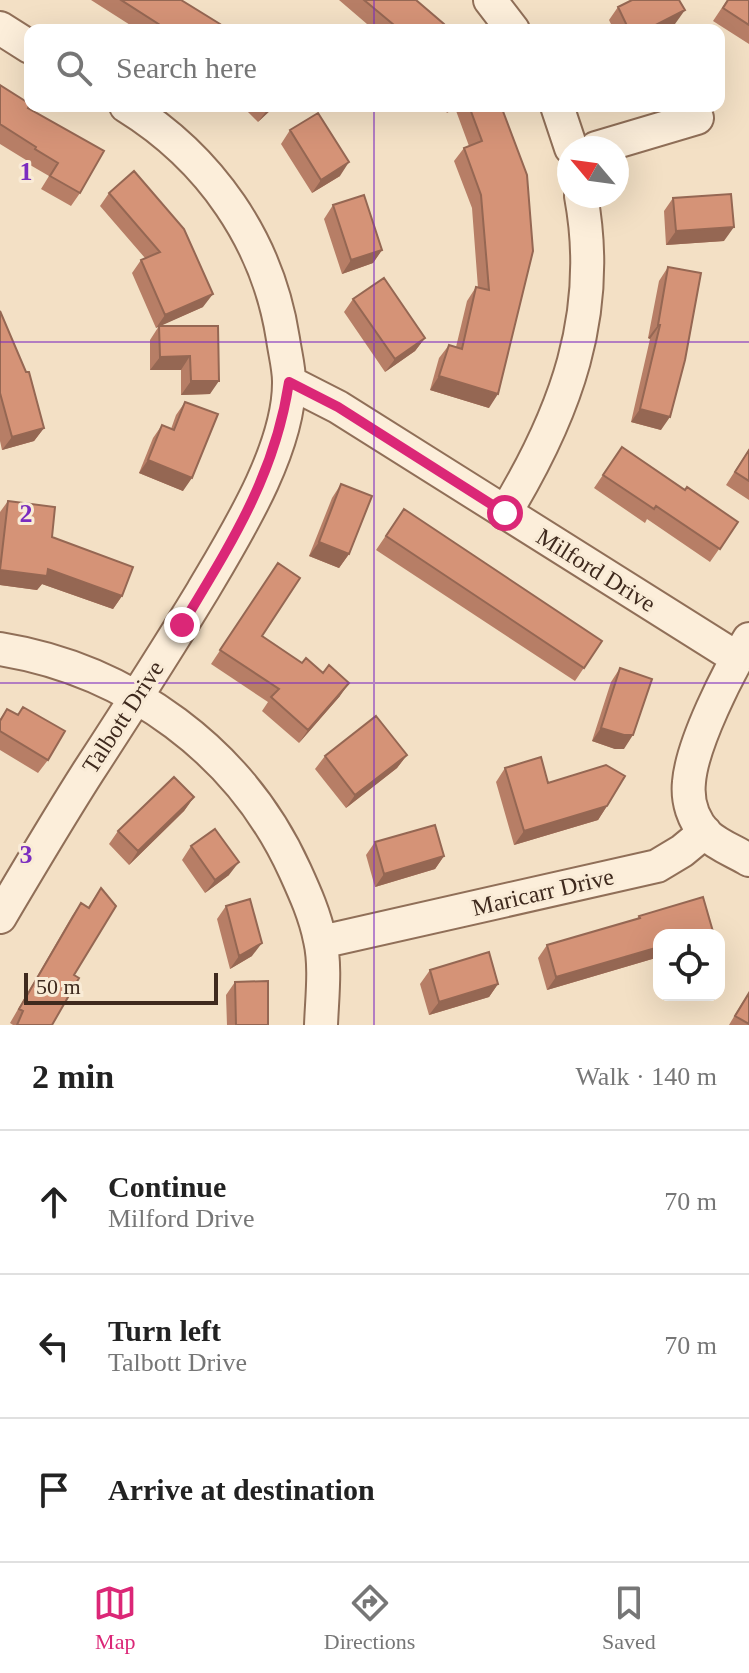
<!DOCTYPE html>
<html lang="en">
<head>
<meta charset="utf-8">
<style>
	:root { --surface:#fff; --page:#f6f6f6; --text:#222; --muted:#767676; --line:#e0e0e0; --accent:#db2777 }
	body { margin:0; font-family:"Times New Roman",serif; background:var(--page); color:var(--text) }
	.controls { position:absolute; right:24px; bottom:24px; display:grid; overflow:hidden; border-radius:16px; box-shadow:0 8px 32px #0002 }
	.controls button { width:72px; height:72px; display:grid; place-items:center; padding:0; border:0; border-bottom:2px solid var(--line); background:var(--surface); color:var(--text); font:40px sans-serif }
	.compass { position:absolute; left:557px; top:136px; width:72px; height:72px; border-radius:50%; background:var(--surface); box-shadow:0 8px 32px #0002; rotate:299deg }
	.scale { position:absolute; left:24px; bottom:20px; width:194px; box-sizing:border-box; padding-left:8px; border:4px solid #3f2a1e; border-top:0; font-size:22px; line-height:28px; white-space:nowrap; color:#3f2a1e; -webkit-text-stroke:6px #f9ebd6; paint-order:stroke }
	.stop { position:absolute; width:24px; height:24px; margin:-18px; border:6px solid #db2777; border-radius:50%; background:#fff }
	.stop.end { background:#db2777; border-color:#fff; box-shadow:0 2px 8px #0008 }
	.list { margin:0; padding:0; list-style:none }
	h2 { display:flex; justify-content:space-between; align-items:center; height:104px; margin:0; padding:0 32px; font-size:34px }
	h2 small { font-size:26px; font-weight:400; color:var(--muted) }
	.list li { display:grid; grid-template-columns:52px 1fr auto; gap:24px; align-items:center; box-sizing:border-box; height:144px; padding:0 32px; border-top:2px solid var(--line) }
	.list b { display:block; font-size:30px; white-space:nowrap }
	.list p { margin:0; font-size:26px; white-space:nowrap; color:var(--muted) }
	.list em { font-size:26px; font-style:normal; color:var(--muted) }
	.icon { flex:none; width:44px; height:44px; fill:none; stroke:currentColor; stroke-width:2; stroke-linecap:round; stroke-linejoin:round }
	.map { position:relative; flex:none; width:749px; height:1025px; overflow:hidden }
	.search { position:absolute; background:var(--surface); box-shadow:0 8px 32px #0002; left:24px; right:24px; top:24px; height:88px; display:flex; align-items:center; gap:20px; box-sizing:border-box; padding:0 28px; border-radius:16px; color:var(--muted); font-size:30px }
	.sheet { height:536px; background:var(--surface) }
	nav { display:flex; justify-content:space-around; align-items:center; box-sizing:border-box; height:112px; border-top:2px solid var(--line); background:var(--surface); font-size:22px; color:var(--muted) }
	nav a { display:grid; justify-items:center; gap:4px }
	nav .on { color:var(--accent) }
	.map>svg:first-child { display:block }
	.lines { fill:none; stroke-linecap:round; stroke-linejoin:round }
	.street-casing { stroke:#906f58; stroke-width:36 }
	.street { stroke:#fceeda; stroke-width:32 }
	.wall { fill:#b77e66 }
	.shaded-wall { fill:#956753 }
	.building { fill:#d59377; stroke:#956753; stroke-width:2 }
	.route { stroke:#db2777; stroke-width:10 }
	.grid { fill:none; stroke:#7b2cbf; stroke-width:2; stroke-opacity:0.55 }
	.labels { text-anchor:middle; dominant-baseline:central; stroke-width:6; stroke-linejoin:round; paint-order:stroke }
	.street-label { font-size:24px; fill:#3f2a1e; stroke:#f9ebd6 }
	.grid-label { font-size:26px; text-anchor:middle; font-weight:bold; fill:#7b2cbf; stroke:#f9ebd6; stroke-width:6; stroke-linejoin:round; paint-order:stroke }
</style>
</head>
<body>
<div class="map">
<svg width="749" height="1025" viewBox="0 0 749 1025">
	<rect width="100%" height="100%" fill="#f3e0c5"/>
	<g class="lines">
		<defs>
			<path id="street" d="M490,0L513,30
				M0,28L30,47
				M557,106L571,148
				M596,148L697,118
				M289,382L338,407L737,658
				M505,513C565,414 603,314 581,196
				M749,639C728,672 692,744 689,782C687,801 693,820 706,834C717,845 736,852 749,860
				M0,649C129,670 241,752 295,871C305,893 315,915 320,940C326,966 322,998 321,1025
				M0,917C29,868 58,819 88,772C127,712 165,653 202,592C235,536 290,449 289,381C289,368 285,353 283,339C268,241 210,158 126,106
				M321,942L657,866L682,851L705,832"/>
		</defs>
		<use href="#street" class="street-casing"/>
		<use href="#street" class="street"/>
	</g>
	<path class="wall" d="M91,0H181L216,30H138Z
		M339,0H416L449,30H374Z
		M727,0H749V44L713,21Z
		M618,7L675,24L663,30H614L609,20Z
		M0,85L28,108L80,193L71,206L41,189L49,176L25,162L26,160L0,144Z
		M242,106H275L258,122Z
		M442,106H501L489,408L430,390L439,358L449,345L456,347L467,301L476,287L478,288L472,208L454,161L464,148L469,146L455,108L447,113Z
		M290,130L340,176L312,193L281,144Z
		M134,171L203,307L159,326H218L210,394L181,395V370H150V340L159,326L156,328L132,273L141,260L145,258L100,206L109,193Z
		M673,198L724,241L666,245L664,211Z
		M333,205L382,250L373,263L342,274L324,219Z
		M668,267L661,430L631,422L650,339L648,338L659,281Z
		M353,299L425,338L415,351L385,372L344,312Z
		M0,311L44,428L34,441L2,450L0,441Z
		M185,402L183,491L139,473L153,438L162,425L171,429L176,415Z
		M622,447L685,490L738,522L710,562L647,519L645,523L594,488Z
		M749,449V500L726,485Z
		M341,484L349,554L339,568L309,556L332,498Z
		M8,501L122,596L113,609L42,584L37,590L0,585V512Z
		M404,509L602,641L575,681L376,550Z
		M278,563L262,636L340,696L299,743L262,711L268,702L211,664Z
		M620,668L624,749H615L592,741L611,682Z
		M7,709L48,760L38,773L0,750V719Z
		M407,755L397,768L346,808L315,769L325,756Z
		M505,768L607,806L598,820L514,845L496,782Z
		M194,797L184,811L129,865L109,844L118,831Z
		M375,842L444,856L435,869L375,887L366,855Z
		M191,846L229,875L205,893L182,860Z
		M101,888L74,975L52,1025H13L10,1023L72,916L81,903L88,907Z
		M226,906L252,956L230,969L217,919Z
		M639,916L659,935V957L547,990L538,958L547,945L637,919Z
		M430,970L498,984L489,997L429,1015L420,984Z
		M235,982L268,1025H227L226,995Z
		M749,993V1025H729L742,1003Z"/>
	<path class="shaded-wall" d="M685,10L675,24L663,30H646Z
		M270,106H275L258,122L268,109Z
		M349,162L340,176L312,193L321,180Z
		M734,227L724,241L666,245L676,231Z
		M382,250L373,263L342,274L351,260Z
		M213,294L203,307L156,328L165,315Z
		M658,325H660L650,339L648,338Z
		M425,338L415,351L385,372L395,359Z
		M190,356L181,370H150L160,357Z
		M439,376L498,394L489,408L430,390Z
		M191,381H219L210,394L181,395Z
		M640,409L670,417L661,430L631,422Z
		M44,428L34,441L2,450L12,437Z
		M148,460L192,478L183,491L139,473Z
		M319,542L349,554L339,568L309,556Z
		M48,569L122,596L113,609L42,584L37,590L0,585V570Z
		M349,683L340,696L299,743L308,730Z
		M601,728L633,735L624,749H615L592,741Z
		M407,755L397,768L346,808L355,795Z
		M194,797L184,811L129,865L138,851Z
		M607,806L598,820L514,845L524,831Z
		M444,856L435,869L375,887L384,874Z
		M239,862L229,875L205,893L215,880Z
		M262,943L252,956L230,969L239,956Z
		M659,947V957L547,990L556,977Z
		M498,984L489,997L429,1015L439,1002Z"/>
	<path class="building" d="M121,0H181L220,24L216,30H168Z
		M364,0H416L444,24L449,30H400Z
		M632,0H679L685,10L646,30H629L618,7Z
		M728,0H749V25L723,8Z
		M0,85L30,104L28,108L104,151L80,193L50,176L58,163L35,149L36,147L0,124Z
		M469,106H501L527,175L533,251L498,394L439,376L449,345L462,349L476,287L489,290L481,195L464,148L482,141Z
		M318,113L349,162L321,180L290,130Z
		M134,171L184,229L213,294L165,315L141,260L160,252L109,193Z
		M731,194L734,227L676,231L673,198Z
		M364,195L382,250L351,260L333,205Z
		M668,267L701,273L685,360L670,417L640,409L660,325H658Z
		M384,278L425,338L395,359L353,299Z
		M0,311L26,372H29L44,428L12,437L0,393Z
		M159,326H218L219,381H191L190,356L160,357Z
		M185,402L218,414L192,478L148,460L162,425L174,430Z
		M622,447L685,490L687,487L738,522L720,549L656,506L654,509L603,475Z
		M749,450V481L735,472Z
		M341,484L372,496L349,554L319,542Z
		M8,501L55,507L52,537L133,567L122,596L48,569L47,576L0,570Z
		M404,509L602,641L584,668L386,536Z
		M278,563L300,578L262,636L302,663L306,658L323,673L329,665L349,683L308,730L271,697L279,689L220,650Z
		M620,668L652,679L633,735H624L601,728Z
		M23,707L65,731L48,760L0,731V721L7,709L18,715Z
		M376,716L407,755L355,795L325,756Z
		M541,757L548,783L606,765L625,776L607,806L524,831L505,768Z
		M174,777L194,797L138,851L118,831Z
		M435,825L444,856L384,874L375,842Z
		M215,829L239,862L215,880L191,846Z
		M101,888L116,906L74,975L79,978L52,1025H17L23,1011L19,1009L81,903L89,908Z
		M703,897L714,935H659V947L556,977L547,945L640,918L639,916Z
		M250,899L262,943L239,956L226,906Z
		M489,952L498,984L439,1002L430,970Z
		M268,981V1025H236L235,982Z
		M749,993V1024L735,1016Z"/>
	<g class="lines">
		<path class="route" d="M182,625C230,545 275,476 289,382L338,407L505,513"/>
	</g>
	<path class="grid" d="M374,0V30M374,106V1025M0,342H749M0,683H749"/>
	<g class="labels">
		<g class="street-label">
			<text transform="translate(596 570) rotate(32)">Milford Drive</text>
			<text transform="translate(123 717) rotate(-57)">Talbott Drive</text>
			<text transform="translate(543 892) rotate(-13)">Maricarr Drive</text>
		</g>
	</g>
	<g class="grid-label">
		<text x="26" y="180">1</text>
		<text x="26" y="522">2</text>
		<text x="26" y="863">3</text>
	</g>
</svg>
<div class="controls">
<button><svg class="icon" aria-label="locate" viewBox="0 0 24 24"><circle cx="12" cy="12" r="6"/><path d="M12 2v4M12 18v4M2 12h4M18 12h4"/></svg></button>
</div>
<svg class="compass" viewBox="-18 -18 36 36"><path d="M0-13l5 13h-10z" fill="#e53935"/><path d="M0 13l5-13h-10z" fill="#767676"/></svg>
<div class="scale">50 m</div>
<div class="stop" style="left:505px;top:513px"></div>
<div class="stop end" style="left:182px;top:625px"></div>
<div class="search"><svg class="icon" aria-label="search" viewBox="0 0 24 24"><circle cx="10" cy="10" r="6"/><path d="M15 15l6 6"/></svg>Search here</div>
</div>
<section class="sheet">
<h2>2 min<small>Walk · 140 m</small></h2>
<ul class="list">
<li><svg class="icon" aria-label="ahead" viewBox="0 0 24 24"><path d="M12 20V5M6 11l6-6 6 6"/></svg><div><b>Continue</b><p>Milford Drive</p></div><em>70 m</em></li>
<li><svg class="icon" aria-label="left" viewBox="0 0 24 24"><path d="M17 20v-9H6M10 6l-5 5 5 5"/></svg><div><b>Turn left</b><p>Talbott Drive</p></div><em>70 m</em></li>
<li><svg class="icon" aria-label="arrive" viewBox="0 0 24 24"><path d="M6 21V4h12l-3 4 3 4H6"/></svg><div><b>Arrive at destination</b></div></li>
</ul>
</section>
<nav>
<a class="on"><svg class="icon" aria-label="map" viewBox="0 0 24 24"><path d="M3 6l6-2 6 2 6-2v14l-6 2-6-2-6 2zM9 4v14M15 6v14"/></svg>Map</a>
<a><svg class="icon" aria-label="directions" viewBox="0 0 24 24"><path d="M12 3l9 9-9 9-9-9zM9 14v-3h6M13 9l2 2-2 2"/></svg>Directions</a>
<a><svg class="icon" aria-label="saved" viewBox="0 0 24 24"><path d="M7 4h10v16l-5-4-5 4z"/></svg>Saved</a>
</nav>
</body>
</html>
